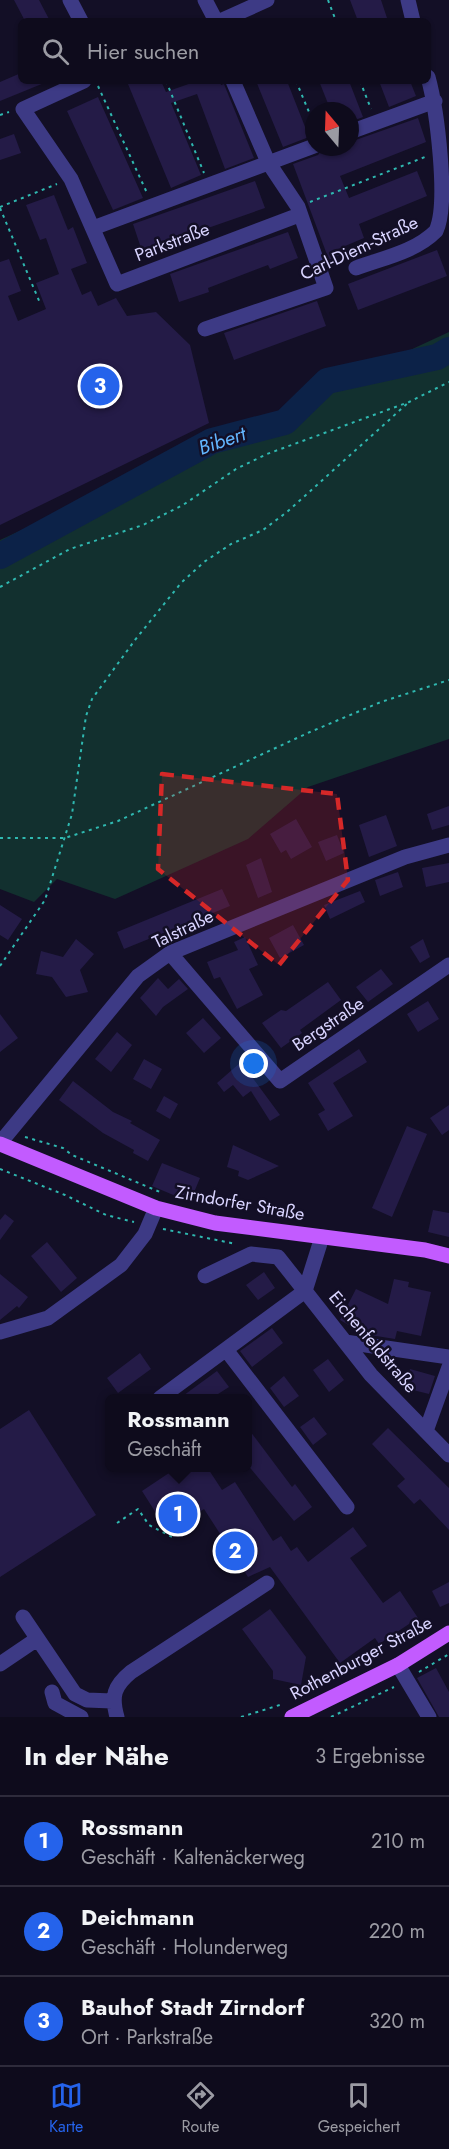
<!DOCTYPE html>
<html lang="de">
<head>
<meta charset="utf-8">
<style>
	:root { --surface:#0e0b1c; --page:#1c1929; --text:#f1f3f6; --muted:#9b9ba3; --line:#2e2b3b; --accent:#2563eb }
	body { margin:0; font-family:Jost,sans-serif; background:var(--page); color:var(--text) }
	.compass { position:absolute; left:305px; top:102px; width:54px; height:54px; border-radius:50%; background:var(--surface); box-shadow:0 2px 4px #0004; rotate:341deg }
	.you { position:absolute; left:254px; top:1064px; width:21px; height:21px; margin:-15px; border:4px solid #fff; border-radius:50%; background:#1a73e8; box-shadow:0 0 0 9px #1a73e833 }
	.badge { display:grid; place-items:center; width:39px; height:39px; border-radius:50%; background:var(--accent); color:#fff; font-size:20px; font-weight:700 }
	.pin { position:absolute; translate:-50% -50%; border:3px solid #fff; box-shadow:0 2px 6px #0006 }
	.popup { position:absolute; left:105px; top:1394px; width:147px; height:78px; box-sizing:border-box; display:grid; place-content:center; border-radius:9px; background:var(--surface); filter:drop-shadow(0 2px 4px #0005); font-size:20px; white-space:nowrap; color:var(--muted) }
	.popup b { font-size:22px; color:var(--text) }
	.popup::after { content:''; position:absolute; left:50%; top:100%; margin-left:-12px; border:12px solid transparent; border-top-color:var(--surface) }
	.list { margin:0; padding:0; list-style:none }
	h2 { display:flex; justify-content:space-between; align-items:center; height:78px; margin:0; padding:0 24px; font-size:26px }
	h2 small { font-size:20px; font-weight:400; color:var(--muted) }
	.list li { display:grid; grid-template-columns:39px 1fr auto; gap:18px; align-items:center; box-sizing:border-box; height:90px; padding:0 24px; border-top:2px solid var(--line) }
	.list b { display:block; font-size:22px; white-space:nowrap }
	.list p { margin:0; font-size:20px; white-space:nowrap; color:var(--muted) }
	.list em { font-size:20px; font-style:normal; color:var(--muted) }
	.icon { flex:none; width:33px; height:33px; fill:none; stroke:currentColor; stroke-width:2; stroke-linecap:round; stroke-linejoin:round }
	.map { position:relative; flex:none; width:449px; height:1717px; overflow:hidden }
	.search { position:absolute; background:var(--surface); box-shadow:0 2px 4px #0004; left:18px; right:18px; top:18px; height:66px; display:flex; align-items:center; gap:15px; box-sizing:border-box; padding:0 21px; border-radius:9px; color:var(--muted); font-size:22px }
	.sheet { height:348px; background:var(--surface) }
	nav { display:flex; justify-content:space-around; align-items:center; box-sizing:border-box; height:84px; border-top:2px solid var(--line); background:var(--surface); font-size:16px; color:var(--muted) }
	nav a { display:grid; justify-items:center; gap:3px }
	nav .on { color:var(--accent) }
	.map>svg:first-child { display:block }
	.green { fill:#12302f }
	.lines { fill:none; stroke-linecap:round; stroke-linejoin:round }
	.river { stroke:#0c2248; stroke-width:26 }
	.building { fill:#241b47 }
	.path { stroke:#2fb8b0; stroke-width:2; stroke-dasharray:3 4.5; stroke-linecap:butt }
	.minor { stroke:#3d3a85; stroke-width:15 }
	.major { stroke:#c25bff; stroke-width:15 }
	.marked { fill:#d62828; fill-opacity:0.2; stroke:#d62828; stroke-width:4.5; stroke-dasharray:12 8; stroke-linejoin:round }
	.labels { text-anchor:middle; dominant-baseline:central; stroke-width:5; stroke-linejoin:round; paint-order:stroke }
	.street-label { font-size:18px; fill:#d9d4ff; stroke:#130f26 }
	.water-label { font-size:20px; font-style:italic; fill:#62b6ff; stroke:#130f26 }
</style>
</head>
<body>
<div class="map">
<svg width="449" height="1717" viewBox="0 0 449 1717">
	<rect width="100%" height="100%" fill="#130f26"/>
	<path class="green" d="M449,332V739L308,787L248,839L115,899L57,879L34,902L0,889V540Z"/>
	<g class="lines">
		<path class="river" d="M0,556L212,441L285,422L327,381L437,357L449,350"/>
	</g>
	<path class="building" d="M14,0H39L50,21H25Z
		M350,0H381L388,21H358Z
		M21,73V81H49L0,101V82Z
		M135,81H161L166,92L197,81H220L221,85L224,84L254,158L225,169L197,94L171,103L201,175L171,188L128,84Z
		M256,81H287L309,137L283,147Z
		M319,81H349L363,117L350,122V111H331Z
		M379,81H410L416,96L389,107Z
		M98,97L143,198L113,210L67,111Z
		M418,118L426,142L340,176L349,198L417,171L427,196L359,224L364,238L338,249L340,255L329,260L293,164L318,155L324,147H350V142Z
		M14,134L21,153L0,160V139Z
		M255,181L265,208L142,251L133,224Z
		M54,195L68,230L73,227L87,263L71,269L82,295L91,291L98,306L116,298L127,316L156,312L190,345L209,423L0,525V262L9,259L21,291L8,296L18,321L46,309L36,283L59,274L46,238L40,240L26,205Z
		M288,232L298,258L270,269L268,265L208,288L209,292L179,302L170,274Z
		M437,250L447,276L358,310L348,284Z
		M317,301L326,326L234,360L224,333Z
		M449,806V825L432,830L427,814Z
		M386,815L397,846L369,857L359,825Z
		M296,819L312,847L291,859L286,850L281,853L270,834Z
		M337,835L344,853L326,861L318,842Z
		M261,858L272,892L258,898L246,865Z
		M449,863V882L426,887L422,868Z
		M398,872L403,887L380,896L375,880Z
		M222,889L230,906L124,949L117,932Z
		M360,891L365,902L330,919L324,905Z
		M0,905L22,919L8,940L0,935Z
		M293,925L304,945L280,958L269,938Z
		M245,937L258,965L249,969L263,995L237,1009L220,977L214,979L207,962L238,950L234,942Z
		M76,939L94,954L80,970L88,992L66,997L52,977L36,974L41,951L63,957Z
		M423,939L430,957L420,963L410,947Z
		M381,969L393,984L368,1002L356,987Z
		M158,978L168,989L179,979L188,989L163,1007L156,1016L140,998Z
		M328,982L341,1000L300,1030L302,1033L281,1048L262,1023L281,1010L286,1011Z
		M428,1001L439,1019L418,1032L407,1014Z
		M0,1014L18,1038L0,1052Z
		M203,1018L221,1038L204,1053L186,1033Z
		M117,1032L132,1045L111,1072L95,1059Z
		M359,1049L367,1062L333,1083L353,1116L328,1131L318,1114L325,1110L308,1083Z
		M144,1059L162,1069L151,1089L133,1079Z
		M241,1062L280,1115L270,1121L251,1091L243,1097L233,1085L224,1092L217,1083Z
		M73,1081L113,1112L132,1121L130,1123L160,1140L148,1161L133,1153L134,1150L103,1133L59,1100Z
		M164,1096L178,1104L170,1119L156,1111Z
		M449,1105V1130L442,1135L430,1118Z
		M407,1126L427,1134L392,1217L372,1208Z
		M233,1145L279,1166L248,1180L238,1176L239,1171L227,1167Z
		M162,1163L200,1178L190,1202L152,1186Z
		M433,1210L449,1213V1237L428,1232Z
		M5,1214L14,1221L0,1240V1220Z
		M47,1242L77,1278L61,1292L31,1256Z
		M264,1272L275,1288L258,1300L246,1285Z
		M0,1274L28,1297L19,1308L17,1306L0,1320Z
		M394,1279L409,1282L408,1287L431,1292L421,1336L397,1331L395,1339L364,1334L340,1320L356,1289L388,1304Z
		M272,1328L283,1343L252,1367L240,1351Z
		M140,1353L151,1369L118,1393L107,1378Z
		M328,1359L344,1380L329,1392L313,1370Z
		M410,1369L435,1376L429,1394L405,1388Z
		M217,1371L229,1387L218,1394L213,1398H180Z
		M284,1376L299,1396L284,1407L270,1388Z
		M29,1410L96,1515L0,1577V1429Z
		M314,1417L327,1434L313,1445L300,1427Z
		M247,1427L292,1487L295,1484L312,1507L294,1521L247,1464Z
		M388,1428L449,1488V1530L420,1499L414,1504L397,1486L405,1479L372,1444Z
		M178,1467H207L222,1490L235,1482L273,1541L281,1536L291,1551L297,1547L308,1562L353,1527L367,1546L350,1558L383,1603L400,1591L418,1618L379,1644L375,1638L340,1663L270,1567L248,1577L204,1509L168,1532L142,1491Z
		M449,1582V1603L440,1607L432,1591Z
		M270,1609L306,1657L301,1685L273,1679V1671L242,1629Z
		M436,1668L449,1692V1717H439L417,1678Z"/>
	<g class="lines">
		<path class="path" d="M328,0L336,21
			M166,81L204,173
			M296,81L314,124
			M360,81L371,109
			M98,86L147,193
			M0,115L9,112
			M310,202L425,157
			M0,207L57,184
			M0,208L40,303
			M0,587L70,549L143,525L183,505L236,469L267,454L409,402L449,382
			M0,838H65L118,821L310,732L381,702L449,680
			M0,966L45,900L72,814L86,716L92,699L135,640L181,583L204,562L231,544L263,530L287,512L409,402
			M25,1137L63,1148L72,1155L160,1192
			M0,1169L65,1195L106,1215L134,1222
			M163,1229L236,1244
			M117,1523L138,1509L149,1525L174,1538
			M419,1672L449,1654
			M241,1717L283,1704
			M331,1717L394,1687"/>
		<path class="minor" d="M70,0L81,21
			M205,0L216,21
			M408,0L413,21
			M220,21L267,0
			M84,81L23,109L71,179L117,284L299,215
			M350,132L435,101
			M93,228L314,146
			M356,268C383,258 415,252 436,231C449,204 437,110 428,77
			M205,329L326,288L298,207L268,162L233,81
			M170,953L280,1081L449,965
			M0,1143L138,976L170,953L405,857L449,845
			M322,1237L305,1291L371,1375L449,1455
			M0,1332L48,1318L121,1265L145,1234L156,1208
			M345,1342L449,1357
			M227,1351L347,1507
			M160,1398L305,1291L278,1257L251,1254L205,1276
			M426,1431L449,1367
			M23,1617L75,1694L87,1700L112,1701
			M0,1664L37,1639
			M398,1665L429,1717
			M52,1692L55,1703L81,1717
			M117,1717C111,1696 114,1686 131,1672L267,1583"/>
		<path class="major" d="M0,1144L156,1208L215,1223L425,1250L449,1256
			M292,1717L398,1665L449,1633"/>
	</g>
	<path class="marked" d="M162,774L337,794L348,880L279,965L158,869Z"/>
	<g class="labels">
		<g class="street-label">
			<text transform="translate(172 242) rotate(-21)">Parkstraße</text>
			<text transform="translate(359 248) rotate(-25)">Carl-Diem-Straße</text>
			<text transform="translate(183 929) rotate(-26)">Talstraße</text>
			<text transform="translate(328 1024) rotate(-34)">Bergstraße</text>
			<text transform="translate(240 1203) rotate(10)">Zirndorfer Straße</text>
			<text transform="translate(373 1342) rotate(50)">Eichenfeldstraße</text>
			<text transform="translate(361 1658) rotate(-28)">Rothenburger Straße</text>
		</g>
		<g class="water-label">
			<text transform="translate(222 441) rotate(-19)">Bibert</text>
		</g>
	</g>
</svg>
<svg class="compass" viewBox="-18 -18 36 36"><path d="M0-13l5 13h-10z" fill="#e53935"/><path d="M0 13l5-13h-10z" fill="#9b9ba3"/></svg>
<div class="you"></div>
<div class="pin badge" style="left:178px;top:1514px">1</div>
<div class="popup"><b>Rossmann</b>Geschäft</div>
<div class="pin badge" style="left:235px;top:1551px">2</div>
<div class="pin badge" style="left:100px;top:386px">3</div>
<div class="search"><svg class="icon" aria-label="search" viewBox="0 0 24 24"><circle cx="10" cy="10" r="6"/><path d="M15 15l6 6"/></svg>Hier suchen</div>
</div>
<section class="sheet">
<h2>In der Nähe<small>3 Ergebnisse</small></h2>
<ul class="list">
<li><span class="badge">1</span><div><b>Rossmann</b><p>Geschäft · Kaltenäckerweg</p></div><em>210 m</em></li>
<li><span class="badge">2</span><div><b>Deichmann</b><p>Geschäft · Holunderweg</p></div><em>220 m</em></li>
<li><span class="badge">3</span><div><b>Bauhof Stadt Zirndorf</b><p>Ort · Parkstraße</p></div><em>320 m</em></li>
</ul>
</section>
<nav>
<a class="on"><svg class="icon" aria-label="map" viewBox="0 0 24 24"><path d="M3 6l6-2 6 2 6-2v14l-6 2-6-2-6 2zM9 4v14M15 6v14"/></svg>Karte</a>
<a><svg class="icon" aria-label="directions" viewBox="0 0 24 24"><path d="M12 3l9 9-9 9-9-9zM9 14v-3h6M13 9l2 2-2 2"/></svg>Route</a>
<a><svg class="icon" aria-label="saved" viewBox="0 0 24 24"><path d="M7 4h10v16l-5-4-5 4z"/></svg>Gespeichert</a>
</nav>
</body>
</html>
